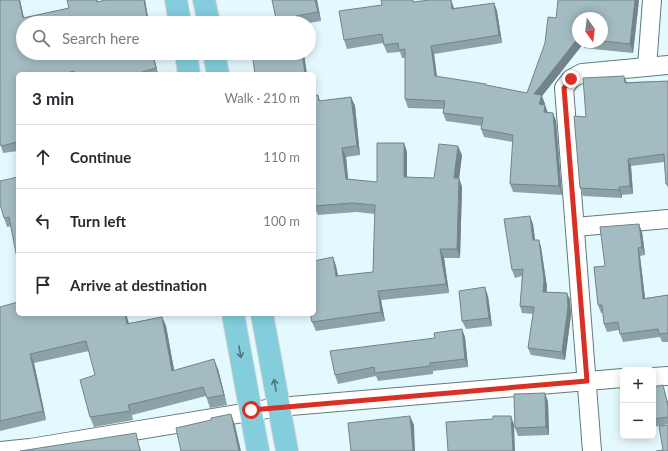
<!DOCTYPE html>
<html lang="en">
<head>
<meta charset="utf-8">
<style>
	:root { --surface:#fff; --page:#f2f2f3; --text:#2b2b33; --muted:#7c7c81; --line:#e1e1e2 }
	body { margin:0; font-family:Lato,sans-serif; background:var(--page); color:var(--text) }
	.controls { position:absolute; right:12px; bottom:12px; display:grid; overflow:hidden; border-radius:6px; box-shadow:0 2px 10px #0003 }
	.controls button { width:36px; height:36px; display:grid; place-items:center; padding:0; border:0; border-bottom:1px solid var(--line); background:var(--surface); color:var(--text); font:20px sans-serif }
	.compass { position:absolute; left:572px; top:12px; width:36px; height:36px; border-radius:50%; background:var(--surface); box-shadow:0 2px 10px #0003; rotate:166deg }
	.stop { position:absolute; width:12px; height:12px; margin:-9px; border:3px solid #d93025; border-radius:50%; background:#fff }
	.stop.end { background:#d93025; border-color:#fff; box-shadow:0 1px 4px #0008 }
	.list { margin:0; padding:0; list-style:none }
	h2 { display:flex; justify-content:space-between; align-items:center; height:52px; margin:0; padding:0 16px; font-size:17px }
	h2 small { font-size:13px; font-weight:400; color:var(--muted) }
	.list li { display:grid; grid-template-columns:26px 1fr auto; gap:12px; align-items:center; box-sizing:border-box; height:64px; padding:0 16px; border-top:1px solid var(--line) }
	.list b { display:block; font-size:15px; white-space:nowrap }
	.list em { font-size:13px; font-style:normal; color:var(--muted) }
	.icon { flex:none; width:22px; height:22px; fill:none; stroke:currentColor; stroke-width:2; stroke-linecap:round; stroke-linejoin:round }
	.map { position:relative; flex:none; width:668px; height:451px; overflow:hidden }
	.search { position:absolute; background:var(--surface); box-shadow:0 2px 10px #0003; left:16px; top:16px; width:300px; height:44px; display:flex; align-items:center; gap:10px; box-sizing:border-box; padding:0 14px; border-radius:22px; color:var(--muted); font-size:15px }
	.panel { position:absolute; background:var(--surface); box-shadow:0 2px 10px #0003; left:16px; top:72px; width:300px; height:244px; border-radius:6px }
	.map>svg:first-child { display:block }
	.lines { fill:none; stroke-linecap:round; stroke-linejoin:round }
	.minor-casing { stroke:#627a7f; stroke-width:20 }
	.primary-casing { stroke:#d5d6d7; stroke-width:24 }
	.minor { stroke:#fff; stroke-width:18 }
	.primary { stroke:#83cddc; stroke-width:22 }
	.wall { fill:#8ca2a7; fill-rule:evenodd }
	.shaded-wall { fill:#728488 }
	.building { fill:#a3bcc2; stroke:#728488 }
	.oneway { stroke:#4c757e }
	.route { stroke:#d93025; stroke-width:5 }
</style>
</head>
<body>
<div class="map">
<svg width="668" height="451" viewBox="0 0 668 451">
	<rect width="100%" height="100%" fill="#e4f9fe"/>
	<g class="lines">
		<defs>
			<path id="minor" d="M647,67L652,0
				M575,227L668,219
				M653,377L668,376
				M0,451L30,448L279,407L623,378
				M592,451L564,88L571,79L582,73L668,65"/>
			<path id="primary" d="M176,0L180,23
				M204,0L209,23
				M186,53L189,74
				M214,53L218,74
				M233,314L258,451
				M262,314L287,451"/>
		</defs>
		<use href="#minor" class="minor-casing"/>
		<use href="#primary" class="primary-casing"/>
		<use href="#minor" class="minor"/>
		<use href="#primary" class="primary"/>
	</g>
	<path class="wall" d="M0,0H20L24,18L69,8L98,0V2L145,0L149,23H23V53H153L158,74H18V151L3,153L1,146Z
		M272,0H317L321,21L309,23H277Z
		M430,0H451L454,8L494,3L497,11L502,43L434,54L437,77L486,84L487,86L527,93L556,18L639,0L633,53L584,48L583,44L542,96L545,104L544,105L547,112L553,113L556,121L562,195L513,192L510,184L513,142L484,137L481,129L482,126L446,121L443,113L444,109L408,108L405,99V58H402L400,52L387,53L383,43L347,49L344,40L415,2ZM602,18V42H578Z
		M624,76L627,82L668,81V188L666,184L664,162L631,166L633,194L622,195V198L583,196L580,188L586,117Z
		M318,95L320,101L351,97L355,106L360,155L346,157L348,179L377,182L404,143L407,152V177L434,178L462,155L459,178L462,187L460,258H444L449,293L381,300L385,321L316,331L312,322L333,257L336,266L338,276L373,272L375,214L356,212L318,215L314,206Z
		M18,178L11,226L7,227L4,218Z
		M533,224L535,240L541,247L547,287L546,292L567,293L570,300L571,315L565,360L531,355L528,348L533,314L522,313L520,306L522,276L515,278L512,270Z
		M642,232L645,255L640,256L645,298L668,295V342H662L660,337L623,342L620,334L619,330L607,332L604,324L603,313H601L598,305L605,266Z
		M488,296L492,326L466,329L462,321Z
		M0,307L18,314H126L129,323L162,317L166,326L174,370L218,369L227,405L210,408L206,396L132,415L133,420L94,427L90,417L95,375L89,351L34,363L46,420L0,431Z
		M465,337L468,367L433,371V374L378,381L376,376L338,384L335,375Z
		M653,387L665,392L668,403V424L653,427Z
		M545,393L548,402L549,435L518,436L515,428Z"/>
	<path class="shaded-wall" d="M19,0H20L25,23L23,18Z
		M144,0H145L149,23H148Z
		M315,0H317L321,21L318,12Z
		M451,0L453,6L455,17L452,9Z
		M635,0H639L633,53L630,44Z
		M494,3L497,11L502,43L499,35Z
		M578,38V42H582L583,44L542,96L545,104L542,112L534,94Z
		M431,46L434,54L438,85L435,76Z
		M152,53H153L158,74L156,68Z
		M302,53H304L307,74H305Z
		M351,97L355,106L360,155L357,146Z
		M545,105L548,113L544,112Z
		M553,113L556,121L562,195L559,186Z
		M404,143L407,152V186L404,177Z
		M458,146L462,155L458,187L454,178Z
		M342,148L346,157L349,188L346,179Z
		M628,159L631,166L633,194L630,186Z
		M459,178L462,187L460,258L457,249Z
		M619,187L622,195V198L619,190Z
		M530,216L533,224L536,248L533,240Z
		M639,224L642,232L645,255L642,247Z
		M539,240L541,247L547,287L546,299L543,292Z
		M638,248L640,256L646,306L643,299Z
		M440,249L444,258L449,293L446,284Z
		M333,257L336,266L340,285L336,276Z
		M485,287L488,296L492,326L489,318Z
		M378,291L381,300L385,321L381,312Z
		M567,293L570,300L571,315L565,360L562,352Z
		M125,314H126L131,333L127,324Z
		M162,317L166,326L176,380L172,371Z
		M462,329L465,337L468,367L465,359Z
		M30,354L34,363L46,420L43,411Z
		M214,359L218,369L227,405L224,395Z
		M663,385L668,403V406Z
		M545,393L548,402L549,435L546,427Z
		M231,414L235,425L241,451H239Z
		M410,416L414,425L415,451H413Z
		M511,416L514,424L515,451H513Z
		M136,433L138,441L141,451H140Z"/>
	<path class="building" d="M0,0H19L23,18L69,8L67,0H96L97,2L106,0H144L148,23H23V53H152L156,68L136,74H75L74,71L63,74H18V142L1,146L0,142Z
		M272,0H315L318,12L296,16L297,23H277Z
		M381,0H413V2L430,0H451L452,9L494,3L499,35L431,46L435,76L486,84V85L527,93L545,43L548,17L556,18L558,0H635L630,44L602,41V18H578V38L534,94L542,95L539,104L545,105L544,112L553,113L559,186L510,184L513,135L481,129L483,118L443,113L445,101L405,99V49L399,50L398,43L384,45L382,34L344,40L339,11L382,5Z
		M252,53H302L305,74H255Z
		M624,76L625,83L668,81V184H666L664,154L628,159L630,186L619,187V190L580,188L574,116L586,117L583,78Z
		M318,95L319,101L351,97L357,146L342,148L346,179L377,182V143H404V177L434,178L439,144L458,146L454,178H459L457,249H440L446,284L378,291L381,312L312,322L310,314H314V261L333,257L336,276L373,272L375,205L352,203L314,206V96Z
		M18,177V263L9,217L4,218L0,204V181Z
		M530,216L533,240H539L544,280L543,292L567,293L568,307L562,352L528,348L534,307L520,306L523,269L512,270L504,219Z
		M639,224L642,247L638,248L643,299L668,295V333L659,334L658,329L620,334L618,322L604,324L602,305H598L594,267L605,266L600,227Z
		M485,287L489,318L462,321L459,291Z
		M18,302V314H125L127,324L162,317L172,371L214,359L224,395L207,398L203,387L128,405L130,411L90,417L80,380L95,375L86,341L30,354L43,411L0,421V307Z
		M462,329L465,359L430,363V366L375,373L374,367L335,375L330,351L435,338L434,333Z
		M663,385L668,406V417L653,419V387Z
		M545,393L546,427L515,428L514,394Z
		M231,414L239,451H181L176,428L211,420V418Z
		M410,416L413,451H351L348,423Z
		M493,416H511L513,451H448L446,422L493,419Z
		M668,425V451H656L663,450L659,426Z
		M136,433L140,451H20Z"/>
	<defs><path id="oneway-shaft" d="M-6 0H5M1.5-3L5.5 0L1.5 3" fill="none" stroke-width="1.6" stroke-linecap="round" stroke-linejoin="round"/></defs>
	<g class="oneway">
		<use href="#oneway-shaft" transform="translate(240 352) rotate(80)"/>
		<use href="#oneway-shaft" transform="translate(275 385) rotate(-100)"/>
	</g>
	<g class="lines">
		<path class="route" d="M251,410L587,381L564,88L571,79"/>
	</g>
</svg>
<div class="controls">
<button>+</button>
<button>−</button>
</div>
<svg class="compass" viewBox="-18 -18 36 36"><path d="M0-13l5 13h-10z" fill="#e53935"/><path d="M0 13l5-13h-10z" fill="#7c7c81"/></svg>
<div class="stop" style="left:251px;top:410px"></div>
<div class="stop end" style="left:571px;top:79px"></div>
<div class="search"><svg class="icon" aria-label="search" viewBox="0 0 24 24"><circle cx="10" cy="10" r="6"/><path d="M15 15l6 6"/></svg>Search here</div>
<section class="panel">
<h2>3 min<small>Walk · 210 m</small></h2>
<ul class="list">
<li><svg class="icon" aria-label="ahead" viewBox="0 0 24 24"><path d="M12 20V5M6 11l6-6 6 6"/></svg><div><b>Continue</b></div><em>110 m</em></li>
<li><svg class="icon" aria-label="left" viewBox="0 0 24 24"><path d="M17 20v-9H6M10 6l-5 5 5 5"/></svg><div><b>Turn left</b></div><em>100 m</em></li>
<li><svg class="icon" aria-label="arrive" viewBox="0 0 24 24"><path d="M6 21V4h12l-3 4 3 4H6"/></svg><div><b>Arrive at destination</b></div></li>
</ul>
</section>
</div>
</body>
</html>
